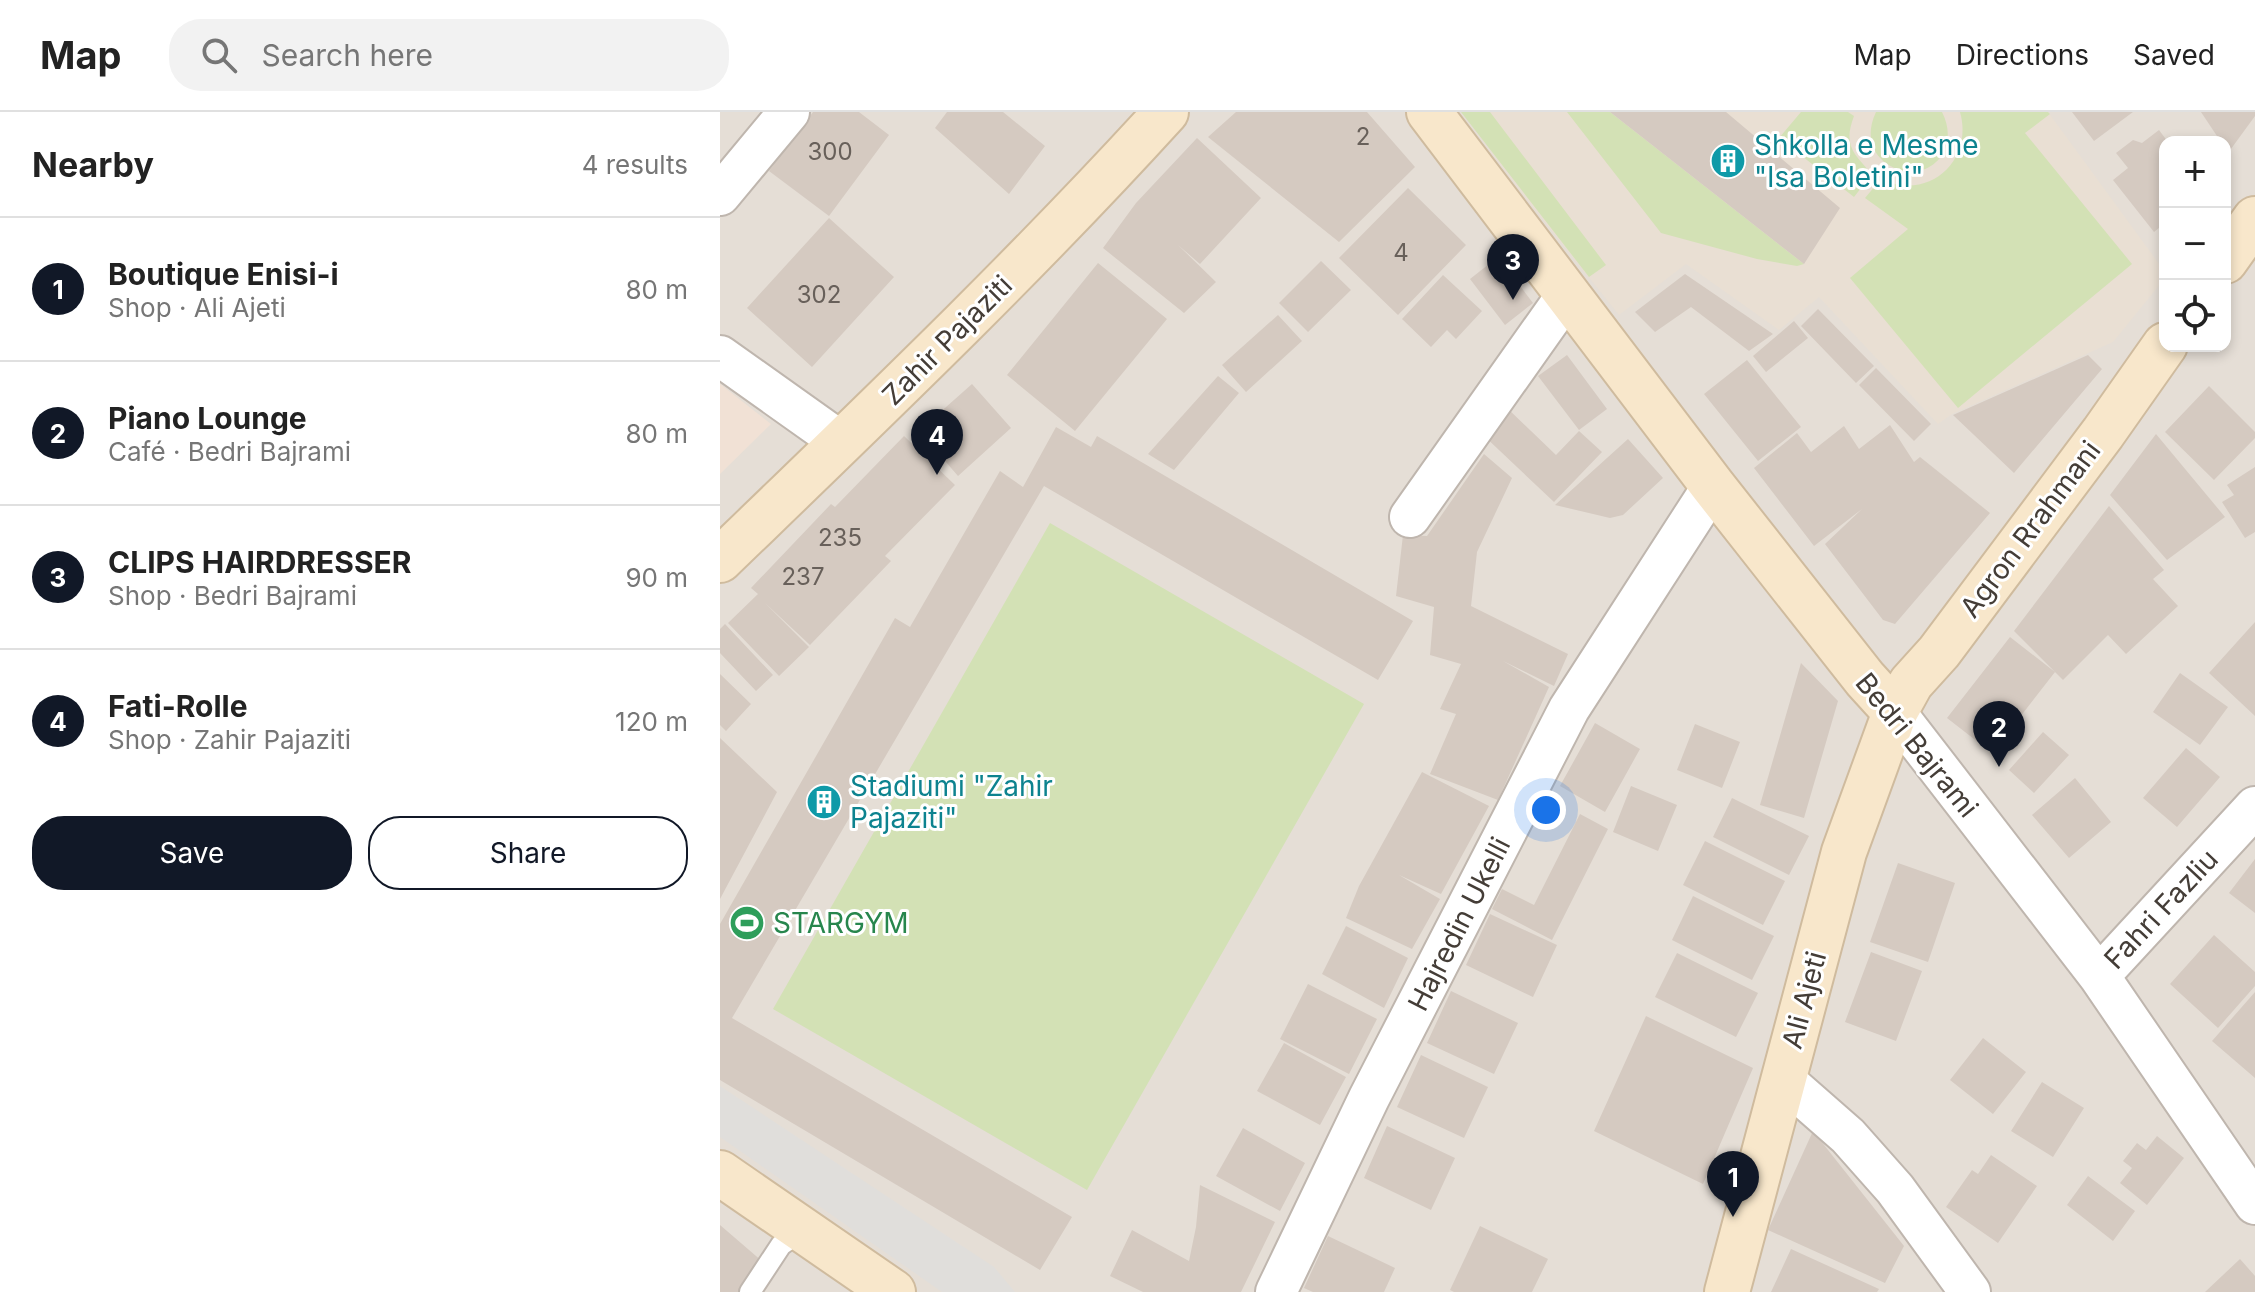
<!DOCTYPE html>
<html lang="en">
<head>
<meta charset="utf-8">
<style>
	:root { --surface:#fff; --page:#f2f2f2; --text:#222; --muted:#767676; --line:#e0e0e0; --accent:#111827 }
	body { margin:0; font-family:Inter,sans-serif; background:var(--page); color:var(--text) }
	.controls { position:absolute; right:24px; top:24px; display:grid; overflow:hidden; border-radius:16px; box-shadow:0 4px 12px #0003 }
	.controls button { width:72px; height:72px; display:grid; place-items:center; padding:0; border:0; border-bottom:2px solid var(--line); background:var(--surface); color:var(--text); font:40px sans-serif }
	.you { position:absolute; left:826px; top:698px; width:28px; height:28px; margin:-20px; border:6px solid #fff; border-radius:50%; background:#1a73e8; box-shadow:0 0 0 12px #1a73e833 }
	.badge { display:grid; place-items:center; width:52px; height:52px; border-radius:50%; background:var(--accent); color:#fff; font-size:26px; font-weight:700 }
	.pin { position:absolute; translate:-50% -66px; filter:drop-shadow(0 2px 4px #0008) }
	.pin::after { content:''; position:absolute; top:42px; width:28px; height:24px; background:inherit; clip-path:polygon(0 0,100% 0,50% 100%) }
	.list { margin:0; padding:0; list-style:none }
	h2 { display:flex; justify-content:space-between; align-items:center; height:104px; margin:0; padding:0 32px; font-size:34px }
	h2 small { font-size:26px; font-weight:400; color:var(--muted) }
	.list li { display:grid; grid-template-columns:52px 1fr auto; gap:24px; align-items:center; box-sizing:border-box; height:144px; padding:0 32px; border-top:2px solid var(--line) }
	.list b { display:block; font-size:30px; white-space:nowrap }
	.list p { margin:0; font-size:26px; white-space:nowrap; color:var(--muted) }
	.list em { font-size:26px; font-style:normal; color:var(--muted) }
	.actions { display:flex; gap:16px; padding:24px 32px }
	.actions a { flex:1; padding:18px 0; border:2px solid var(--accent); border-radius:32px; text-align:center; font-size:28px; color:var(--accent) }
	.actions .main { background:var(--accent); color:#fff }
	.icon { flex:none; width:44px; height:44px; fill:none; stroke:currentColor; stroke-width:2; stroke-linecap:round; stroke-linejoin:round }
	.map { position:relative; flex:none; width:1535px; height:1180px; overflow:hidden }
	header { display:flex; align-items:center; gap:48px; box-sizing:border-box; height:112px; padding:0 40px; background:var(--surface); border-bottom:2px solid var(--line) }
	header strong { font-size:38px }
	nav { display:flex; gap:44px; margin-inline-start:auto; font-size:28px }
	.search { width:560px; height:72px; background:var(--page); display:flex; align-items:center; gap:20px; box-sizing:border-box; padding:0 28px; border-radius:32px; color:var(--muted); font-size:30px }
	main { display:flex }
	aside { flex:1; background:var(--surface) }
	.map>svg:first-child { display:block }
	.residential { fill:#e5ded6; fill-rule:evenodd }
	.commercial { fill:#f1e1d5 }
	.education { fill:#e9dfd3 }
	.green { fill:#d3e1b5 }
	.parking { fill:#e0dedb }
	.building { fill:#d5cac1 }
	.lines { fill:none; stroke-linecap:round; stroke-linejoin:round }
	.lane-casing { stroke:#bfb6ae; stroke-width:24 }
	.street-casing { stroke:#bfb6ae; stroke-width:44 }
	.secondary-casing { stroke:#cfbb9e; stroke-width:48 }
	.lane { stroke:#fff; stroke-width:20 }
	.street { stroke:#fff; stroke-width:40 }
	.secondary { stroke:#f8e7cb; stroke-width:44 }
	.labels { text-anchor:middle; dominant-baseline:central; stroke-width:6; stroke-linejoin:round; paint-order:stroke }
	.number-label { font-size:24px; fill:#68605a }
	.culture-label { font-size:28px; fill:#0d838f; stroke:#fff; text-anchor:start }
	.street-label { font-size:28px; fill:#443d37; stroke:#fff }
	.leisure-label { font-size:28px; fill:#27864d; stroke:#fff; text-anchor:start }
</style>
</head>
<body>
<header>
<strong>Map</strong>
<div class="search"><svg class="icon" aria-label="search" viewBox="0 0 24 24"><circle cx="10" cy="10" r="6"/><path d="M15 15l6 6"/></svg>Search here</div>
<nav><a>Map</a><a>Directions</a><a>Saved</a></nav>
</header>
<main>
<aside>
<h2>Nearby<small>4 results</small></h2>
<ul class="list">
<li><span class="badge">1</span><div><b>Boutique Enisi-i</b><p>Shop · Ali Ajeti</p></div><em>80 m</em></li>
<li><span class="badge">2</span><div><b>Piano Lounge</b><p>Café · Bedri Bajrami</p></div><em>80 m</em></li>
<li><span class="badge">3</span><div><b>CLIPS HAIRDRESSER</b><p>Shop · Bedri Bajrami</p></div><em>90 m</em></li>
<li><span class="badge">4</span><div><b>Fati-Rolle</b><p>Shop · Zahir Pajaziti</p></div><em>120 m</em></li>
</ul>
<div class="actions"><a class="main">Save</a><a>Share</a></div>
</aside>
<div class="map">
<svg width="1535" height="1180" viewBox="0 0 1535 1180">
	<rect width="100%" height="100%" fill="#f1ede7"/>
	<path class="residential" d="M0,0H1535V1180H0ZM1445,30H1505V234H1445Z"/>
	<path class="commercial" d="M0,272L51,312L0,362Z"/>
	<path class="education" d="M741,0H1328L1445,160V166L1393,230L1232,302L1218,312L1099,185L1059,218L966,152L899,203L803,83Z"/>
	<path class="green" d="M741,0H770L886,153L869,165Z
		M847,0H890L1084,152L1077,154L1037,147L941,121Z
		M1081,0H1128L1134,4C1123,33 1133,41 1152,62L1134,85L1059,26Z
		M1156,0H1222C1227,10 1229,19 1227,31C1213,84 1129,57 1156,0Z
		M1240,0H1328L1330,2L1305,21L1412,152L1238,296L1130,166L1188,117L1145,86L1161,67C1208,90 1254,49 1240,0Z
		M330,411L644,592L367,1078L53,897Z"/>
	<path class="parking" d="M0,974L274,1155L295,1180H222L0,1025Z"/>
	<path class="building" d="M93,0H139L169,23L109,104L49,59Z
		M227,0H283L325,34L289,82L215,16Z
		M516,0H647L695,55L619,130L488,25Z
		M890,0H1006L1120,96L1084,152Z
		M1352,0H1413L1374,29Z
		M1481,0H1535V4L1508,41L1505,30H1501Z
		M1439,18L1448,30H1445V111L1434,120L1393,68L1408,56L1396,41L1413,28L1422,31Z
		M477,26L541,86L480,152L458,133L496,170L464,201L383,136L416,91Z
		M688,76L746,133L678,203L619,146Z
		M109,106L174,165L92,255L27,196Z
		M778,145L813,191L785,213L750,167Z
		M601,149L631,178L588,220L559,191Z
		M378,151L447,207L355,319L287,263Z
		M965,162L1053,222L1029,239L971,195L935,220L915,200Z
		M723,163L762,199L736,227L727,218L711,235L682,207Z
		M1098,197L1154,254L1136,271L1081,214Z
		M558,203L582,229L526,280L502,253Z
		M1074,209L1088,226L1046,260L1033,244Z
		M847,243L887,297L859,318L818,264Z
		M1368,243L1382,257L1294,361L1233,303Z
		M1027,248L1081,315L1038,349L984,282Z
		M1156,256L1211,312L1194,329L1139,273Z
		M498,264L519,281L454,358L428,342Z
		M252,272L291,316L238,364L199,319Z
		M1489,274L1535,320V326L1494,368L1445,320Z
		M786,295L836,343L859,319L882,340L834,390L761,321Z
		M1170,313L1194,350L1200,345L1270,401L1175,512L1163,508L1105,432L1142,397L1094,434L1034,356L1077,321L1091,340L1124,314L1139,337Z
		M336,315L371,335L377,324L693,509L658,568L324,374L12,906L352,1105L320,1158L0,968V812L175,506L190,515L280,359L303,375Z
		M1436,322L1505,405L1447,448L1390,383Z
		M184,324L235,373L165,444L171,449L90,533L45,491L89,535L59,564L8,511L38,482L31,476L111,392L115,395Z
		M908,327L943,366L903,403L890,406L835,393Z
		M764,342L792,366L757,440L751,494L848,542L834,574L783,549L829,575L778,688L710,662L736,602L720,597L741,552L710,543L714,495L676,484L683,423L707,424Z
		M1535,355V420L1525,426L1502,390L1514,383L1507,373Z
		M1389,394L1444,458L1433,467L1458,494L1406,542L1388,523L1343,568L1294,519Z
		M1535,510V604L1489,561Z
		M5,512L53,563L36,579L0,541V517Z
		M1290,525L1335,560L1272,641L1227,606Z
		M1081,551L1118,589L1084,706L1040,693Z
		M1460,561L1508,595L1480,633L1433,600Z
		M0,562L31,592L6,619L0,613Z
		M875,611L920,637L885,700L840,674Z
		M975,612L1020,630L1002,676L957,658Z
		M1323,620L1349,643L1314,681L1289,658Z
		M0,626L57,680L0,787Z
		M1466,636L1500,665L1457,715L1423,686Z
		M702,660L769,694L721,782L679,763L720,787L692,837L626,806L639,774Z
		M1355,666L1391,710L1349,746L1312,703Z
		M911,674L957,693L938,739L893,720Z
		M1012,686L1089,724L1069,763L993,725Z
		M860,702L888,717L832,828L772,797L782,777L814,793Z
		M985,729L1065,769L1043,813L963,773Z
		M1535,747V801L1509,781Z
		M1178,751L1235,771L1208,850L1150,830Z
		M973,784L1054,824L1032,868L952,828Z
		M770,802L837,833L813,885L746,853Z
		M626,814L688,846L664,896L602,862Z
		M1494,823L1535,860V874L1498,916L1450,872Z
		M1151,840L1202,859L1176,929L1125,910Z
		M957,841L1038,881L1016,925L935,885Z
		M588,872L657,907L629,962L560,927Z
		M731,879L798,911L774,962L707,931Z
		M1535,880V966L1492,929Z
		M926,904L1033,956L983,1072L874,1019Z
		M1263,926L1306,960L1273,1002L1230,968Z
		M564,931L626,965L600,1013L537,979Z
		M701,943L768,975L744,1026L677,995Z
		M1322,970L1364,996L1333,1045L1291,1019Z
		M667,1014L735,1046L711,1098L644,1066Z
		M523,1016L585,1051L560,1099L496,1064Z
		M1093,1019L1184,1134L1165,1171L1048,1118Z
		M1437,1024L1464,1046L1427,1093L1400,1071L1412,1056L1403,1049L1417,1031L1426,1038Z
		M1271,1043L1317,1074L1278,1131L1226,1095L1252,1058L1258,1062Z
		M1368,1064L1415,1099L1393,1129L1347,1093Z
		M480,1073L555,1110L521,1180H423L390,1164L412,1118L469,1149L476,1115Z
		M0,1113L43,1150L18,1180H0Z
		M760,1114L828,1147L812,1180H734L730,1178Z
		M608,1124L675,1156L664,1180H593L584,1176Z
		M1071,1137L1159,1177L1157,1180H1051Z
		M1520,1147L1535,1164V1180H1485Z"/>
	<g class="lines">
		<defs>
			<path id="lane" d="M30,1180L61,1133L84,1117"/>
			<path id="street" d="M0,83L69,0
				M0,244L121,330
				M690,405L847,183
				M1175,600L1379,864L1535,1092
				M1379,864L1535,695
				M1063,967L1128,1024L1175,1077L1250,1180
				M556,1180L649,986L849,597L993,374"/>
			<path id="secondary" d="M709,0L993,374L1145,567L1175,600
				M1505,149L1535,107
				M0,448C152,301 304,156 446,0
				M0,1061L173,1180
				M1007,1180L1124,740L1175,600L1191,571L1219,540L1383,321L1445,233"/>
		</defs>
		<use href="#lane" class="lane-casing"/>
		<use href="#street" class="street-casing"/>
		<use href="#secondary" class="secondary-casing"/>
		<use href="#lane" class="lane"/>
		<use href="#street" class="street"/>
		<use href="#secondary" class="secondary"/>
	</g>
	<defs>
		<symbol id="building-disc" viewBox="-11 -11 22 22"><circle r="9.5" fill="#0f9aa8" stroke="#fff"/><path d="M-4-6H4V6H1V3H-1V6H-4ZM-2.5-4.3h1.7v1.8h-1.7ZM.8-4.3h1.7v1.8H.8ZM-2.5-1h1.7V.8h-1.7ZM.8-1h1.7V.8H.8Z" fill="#fff"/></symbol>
		<symbol id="stadium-disc" viewBox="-11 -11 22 22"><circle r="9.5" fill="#2e9e5b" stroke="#fff"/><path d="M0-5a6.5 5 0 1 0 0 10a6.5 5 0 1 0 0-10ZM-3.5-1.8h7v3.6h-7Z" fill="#fff"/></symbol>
	</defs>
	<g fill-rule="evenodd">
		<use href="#building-disc" x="988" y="29" width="40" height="40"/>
		<use href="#building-disc" x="84" y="670" width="40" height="40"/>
		<use href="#stadium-disc" x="7" y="791" width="40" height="40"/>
	</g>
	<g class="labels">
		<g class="number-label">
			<text x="643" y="24">2</text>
			<text x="110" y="39">300</text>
			<text x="681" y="140">4</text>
			<text x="99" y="182">302</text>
			<text x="120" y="425">235</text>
			<text x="83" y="464">237</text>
		</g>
		<g class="culture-label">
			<text x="1034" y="33">Shkolla e Mesme<tspan x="1034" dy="32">"Isa Boletini"</tspan></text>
			<text x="130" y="674">Stadiumi "Zahir<tspan x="130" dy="32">Pajaziti"</tspan></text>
		</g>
		<g class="street-label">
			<text transform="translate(227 228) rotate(-45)">Zahir Pajaziti</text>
			<text transform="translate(1310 417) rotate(-53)">Agron Rrahmani</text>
			<text transform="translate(1197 633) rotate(51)">Bedri Bajrami</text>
			<text transform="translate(1441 797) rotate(-47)">Fahri Fazliu</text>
			<text transform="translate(739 812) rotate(-63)">Hajredin Ukelli</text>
			<text transform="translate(1084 888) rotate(-75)">Ali Ajeti</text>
		</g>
		<g class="leisure-label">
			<text x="53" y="811">STARGYM</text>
		</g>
	</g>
</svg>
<div class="controls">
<button>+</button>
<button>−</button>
<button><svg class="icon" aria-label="locate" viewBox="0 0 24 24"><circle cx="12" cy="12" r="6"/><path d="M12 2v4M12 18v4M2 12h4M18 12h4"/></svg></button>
</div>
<div class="you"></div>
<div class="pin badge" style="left:1013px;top:1105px">1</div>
<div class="pin badge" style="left:1279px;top:655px">2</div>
<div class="pin badge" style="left:793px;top:188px">3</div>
<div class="pin badge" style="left:217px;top:363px">4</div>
</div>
</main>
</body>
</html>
